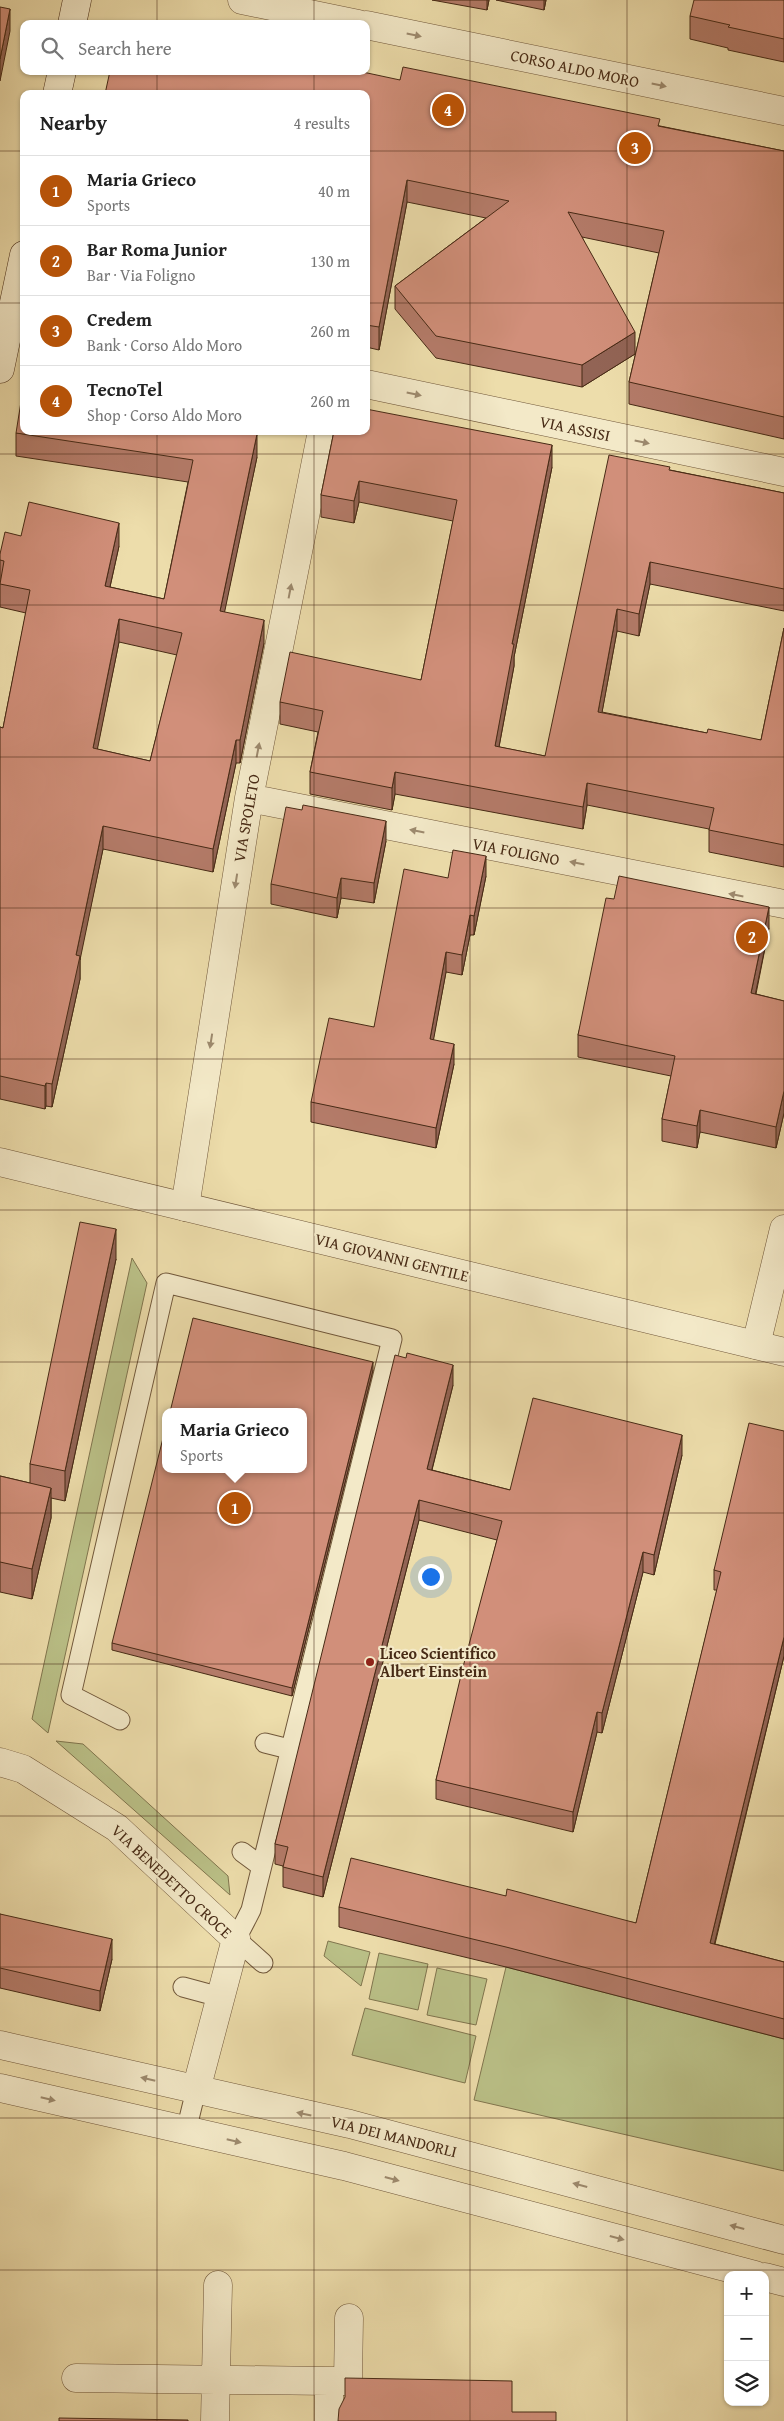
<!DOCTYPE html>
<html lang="en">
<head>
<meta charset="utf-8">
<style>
	:root { --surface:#fff; --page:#f6f6f6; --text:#222; --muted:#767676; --line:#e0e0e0; --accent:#b45309 }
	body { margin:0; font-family:"Gentium Book Plus",serif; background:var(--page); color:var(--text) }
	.controls { position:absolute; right:15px; bottom:15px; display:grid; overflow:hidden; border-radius:10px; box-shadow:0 1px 4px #0004 }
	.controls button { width:45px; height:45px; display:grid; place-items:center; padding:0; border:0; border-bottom:1px solid var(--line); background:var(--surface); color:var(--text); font:25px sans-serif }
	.you { position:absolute; left:430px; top:1576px; width:18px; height:18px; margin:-12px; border:4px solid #fff; border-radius:50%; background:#1a73e8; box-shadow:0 0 0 8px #1a73e833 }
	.badge { display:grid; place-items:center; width:32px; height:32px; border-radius:50%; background:var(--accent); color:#fff; font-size:16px; font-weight:700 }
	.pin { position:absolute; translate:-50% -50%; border:2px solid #fff; box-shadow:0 1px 5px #0006 }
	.popup { position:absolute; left:162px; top:1408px; width:145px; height:65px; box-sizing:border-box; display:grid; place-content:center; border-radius:10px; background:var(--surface); filter:drop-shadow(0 1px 4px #0005); font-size:16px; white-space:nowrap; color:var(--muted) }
	.popup b { font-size:19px; color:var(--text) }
	.popup::after { content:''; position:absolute; left:50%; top:100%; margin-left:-10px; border:10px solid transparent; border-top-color:var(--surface) }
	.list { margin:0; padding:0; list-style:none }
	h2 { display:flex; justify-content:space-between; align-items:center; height:65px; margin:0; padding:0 20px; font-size:21px }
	h2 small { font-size:16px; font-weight:400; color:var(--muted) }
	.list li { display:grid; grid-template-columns:32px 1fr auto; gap:15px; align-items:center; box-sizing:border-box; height:70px; padding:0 20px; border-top:1px solid var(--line) }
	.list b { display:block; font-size:19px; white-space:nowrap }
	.list p { margin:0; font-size:16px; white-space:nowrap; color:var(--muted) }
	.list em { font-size:16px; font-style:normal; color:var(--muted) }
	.icon { flex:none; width:28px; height:28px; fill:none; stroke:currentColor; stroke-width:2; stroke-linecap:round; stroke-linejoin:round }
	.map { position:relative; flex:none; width:784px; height:2421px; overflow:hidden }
	.search { position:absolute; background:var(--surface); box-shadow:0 1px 4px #0004; left:20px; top:20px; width:350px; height:55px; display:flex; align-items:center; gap:12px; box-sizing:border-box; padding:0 18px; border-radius:10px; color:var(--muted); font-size:19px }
	.panel { position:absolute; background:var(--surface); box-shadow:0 1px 4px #0004; left:20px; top:90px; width:350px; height:345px; border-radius:10px }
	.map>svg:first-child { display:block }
	.green { fill:#bac087; stroke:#80754e }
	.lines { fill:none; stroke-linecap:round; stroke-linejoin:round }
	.service-casing { stroke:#70573a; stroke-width:21 }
	.pedestrian-casing { stroke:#70573a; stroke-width:29 }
	.minor-casing { stroke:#70573a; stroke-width:29 }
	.tertiary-casing { stroke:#70573a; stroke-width:29 }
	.secondary-casing { stroke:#472a15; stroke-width:29 }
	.service { stroke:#f3e9c8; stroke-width:19 }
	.pedestrian { stroke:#f3e9c8; stroke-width:28 }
	.minor { stroke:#f3e9c8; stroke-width:28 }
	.tertiary { stroke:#f3e9c8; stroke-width:28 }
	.secondary { stroke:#f3e9c8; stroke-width:28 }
	.wall { fill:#b47b69; stroke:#472a15; fill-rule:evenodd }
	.shaded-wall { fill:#926455; stroke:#472a15 }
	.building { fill:#d18f7a; stroke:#472a15; fill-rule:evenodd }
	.oneway { fill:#9d8a6e }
	.grid { fill:none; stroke:#472a15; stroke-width:1; stroke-opacity:0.55 }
	.poi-dot { fill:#8f2418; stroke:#f3e9c8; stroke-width:2 }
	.labels { text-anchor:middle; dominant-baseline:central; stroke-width:4.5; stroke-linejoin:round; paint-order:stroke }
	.street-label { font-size:16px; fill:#472a15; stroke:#f3e9c8 }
	.poi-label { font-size:16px; font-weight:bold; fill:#472a15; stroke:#f3e9c8; text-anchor:start }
</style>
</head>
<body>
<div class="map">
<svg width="784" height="2421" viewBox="0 0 784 2421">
	<rect width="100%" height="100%" fill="#edddab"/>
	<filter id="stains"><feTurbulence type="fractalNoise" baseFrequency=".004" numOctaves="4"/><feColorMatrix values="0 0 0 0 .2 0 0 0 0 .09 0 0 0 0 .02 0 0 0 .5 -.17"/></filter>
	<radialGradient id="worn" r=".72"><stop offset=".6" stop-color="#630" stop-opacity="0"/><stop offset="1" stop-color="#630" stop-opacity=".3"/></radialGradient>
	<path class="green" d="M132,1258L147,1283L48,1733L32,1719Z
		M56,1741L83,1744L228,1876L230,1895Z
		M328,1941L370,1952L361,1986L324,1956Z
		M379,1953L428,1964L418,2010L369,1999Z
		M506,1967L784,2039V2171L474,2100Z
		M437,1968L487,1979L476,2025L427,2015Z
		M365,2008L476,2036L465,2083L352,2055Z"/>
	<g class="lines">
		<defs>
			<path id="service" d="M120,1720L71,1695L166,1283L392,1339L251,1910L236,1939L263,1963
				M265,1743L289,1749
				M242,1852L261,1866
				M183,1987L220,1997
				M186,2131L196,2090"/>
			<path id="pedestrian" d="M76,2378L329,2381
				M215,2421L218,2285
				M329,2421V2381H348L349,2318"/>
			<path id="minor" d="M366,384L784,472
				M249,798L784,904
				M185,1207L249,798L322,431
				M756,1345L784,1229
				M0,1762L23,1769L117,1828L236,1939L196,2090"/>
			<path id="tertiary" d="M242,0L358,24
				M366,25L784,111
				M0,1162L784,1352
				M0,2045L350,2124L784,2240
				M0,2088L344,2166L755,2275
				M765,2277L784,2282"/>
			<path id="secondary" d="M72,24L77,0
				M57,94L62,71
				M0,369L24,255"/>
		</defs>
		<use href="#service" class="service-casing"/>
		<use href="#pedestrian" class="pedestrian-casing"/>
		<use href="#minor" class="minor-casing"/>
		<use href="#tertiary" class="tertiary-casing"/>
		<use href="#secondary" class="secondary-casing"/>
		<use href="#service" class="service"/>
		<use href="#pedestrian" class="pedestrian"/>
		<use href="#minor" class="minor"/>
		<use href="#tertiary" class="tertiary"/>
		<use href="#secondary" class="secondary"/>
	</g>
	<path class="wall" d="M432,0H489L487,10Z
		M496,0H546L544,10Z
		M784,0V62L728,50V48L690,39V16Z
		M400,80L660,126L784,151V439L629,404V382L659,253L582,237L635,354L582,387L436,358L395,309V286L486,218L407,202L379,350L366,347V94Z
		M334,431L552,467L514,657V666L499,747L545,756L670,470L784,493V611L650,584L639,636L617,631L602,712L707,733L761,740L784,628V867L709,852V829L587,805L583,829L395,794L392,810L310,794V772L318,732L280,724V702L421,680L453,521L359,502L354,523L321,517V495Z
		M16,433L257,457L224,612L264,643L240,763H236L213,872L103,849L80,956V979L52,1107L46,1106L45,1109L0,1099V727L3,728L26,613L0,607V554L21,536L119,546L110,587L164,599L188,482L16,456ZM119,642L177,655L150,761L97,749Z
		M386,841L374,903L341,898L337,918L271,904V884Z
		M486,876L474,935H470L462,975L446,972L433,1040L454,1064L436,1148L311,1122V1102L374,1027L448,878Z
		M614,899L769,928L756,994L784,1001V1113L776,1148L700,1132L697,1148L662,1141V1119L671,1076L578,1057V1035Z
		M116,1259L65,1501L51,1498V1518L32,1599L0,1592V1476L30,1483V1464Z
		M406,1358L453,1385L432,1470L510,1490L682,1455L654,1575L643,1572L602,1733L597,1732L573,1832L436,1799V1780L497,1540L419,1520L323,1897L283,1887V1866L275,1864V1844Z
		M373,1370L292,1696L112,1650V1643Z
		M784,1431V1656L715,1944L784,1962V2039L506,1967L339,1927V1907L506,1896L636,1923L717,1590H714V1570Z
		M0,1914L112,1959L100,2011L0,1988Z"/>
	<path class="shaded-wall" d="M487,0H489L487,10Z
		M544,0H546L544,10Z
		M10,9V31L0,81V59Z
		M407,180V202L379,350V327Z
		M635,332V354L582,387V365Z
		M257,434V457L220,634V611Z
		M552,445V467L514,657V666L495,768V746L512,644Z
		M359,481V502L354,523V501Z
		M119,523V546L105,609V586Z
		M650,562V584L639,636V614Z
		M617,609V631L598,734V712Z
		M119,619V642L93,771V748Z
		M264,620V643L240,763V740Z
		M236,740V763L213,872V849Z
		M395,772V794L392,810V788Z
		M587,783V805L583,829V807Z
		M386,821V841L374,903V883Z
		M103,826V849L80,960V956V979L52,1107V1084L76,955Z
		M486,856V876L474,935V916Z
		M341,878V898L337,918V898Z
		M769,907V928L751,1015V993Z
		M470,915V935L462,975V955Z
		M446,952V972L430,1059V1039Z
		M454,1044V1064L436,1148V1128Z
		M46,1083V1106L45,1109V1086Z
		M784,1091V1113L776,1148V1127Z
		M700,1110V1132L697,1148V1126Z
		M116,1229V1259L65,1501V1471Z
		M373,1362V1370L292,1696V1688Z
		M453,1365V1385L427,1489V1469Z
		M682,1435V1455L654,1575V1555Z
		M51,1488V1518L32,1599V1569Z
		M419,1500V1520L323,1897V1877Z
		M643,1552V1572L602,1733V1713Z
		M784,1637V1656L710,1962V1943Z
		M597,1712V1732L573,1832V1812Z
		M112,1939V1959L100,2011V1991Z"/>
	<path class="building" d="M694,0H784V39L728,27L730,25L690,16Z
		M0,7L10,9L0,59Z
		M120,21L134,24H119Z
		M403,67L660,119L658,126L784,151V417L629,382L664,231L568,212L635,332L582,365L436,336L395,286L509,201L407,180L379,327L366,325V94H105L110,71H358L400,80Z
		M24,383V431H242L257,434L220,611L264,620L240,740H236L213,849L103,826L76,955L80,956L52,1084L46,1083L45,1086L0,1076V727L3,728L30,590L0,584L4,561L0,560V554L5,532L21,536L29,502L119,523L105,586L164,599L193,460L16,433ZM119,619L182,633L150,761L93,748Z
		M366,409L552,445L512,644H514L495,746L545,756L609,455L670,467L669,470L784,493V589L650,562L639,614L617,609L598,712L707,733L708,729L761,740L784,628V845L709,830L714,808L587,783L583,807L395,772L392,788L310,772L323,711L280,702L290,652L421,680L457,500L359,481L354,501L321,495L334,431H366Z
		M303,805L386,821L374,883L341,878L337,898L271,884L286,807L302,810Z
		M453,850L486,856L474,916L470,915L462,955L446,952L430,1039L454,1044L436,1128L311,1102L329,1018L374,1027L404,869L448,878Z
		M619,876L769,907L751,993L784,1001V1091L776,1127L700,1110L697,1126L662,1119L675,1056L578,1035L606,898L614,899Z
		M80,1222L116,1229L65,1471L30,1464Z
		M193,1318L373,1362L292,1688L112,1643L166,1426V1469H304V1412H170Z
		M407,1353L453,1365L427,1469L510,1490L533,1398L682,1435L654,1555L643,1552L602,1713L597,1712L573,1812L436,1780L463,1667L502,1521L419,1500L323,1877L283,1867L288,1847L275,1844L395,1355L406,1358Z
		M749,1423L784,1431V1637L710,1943L784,1962V2019L506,1947L339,1907L351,1858L506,1896L507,1889L636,1923L721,1572L714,1570Z
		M0,1476L51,1488L32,1569L0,1562Z
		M0,1914L112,1939L100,1991L0,1968Z
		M345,2378L512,2381V2412H556V2421H338L339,2409L345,2397Z
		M59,2418L188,2420V2421H59Z"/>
	<defs><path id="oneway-solid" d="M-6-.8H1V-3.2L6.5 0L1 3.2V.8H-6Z" transform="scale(1.25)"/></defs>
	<g class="oneway">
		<use href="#oneway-solid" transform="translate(414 35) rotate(12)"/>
		<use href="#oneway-solid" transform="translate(659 85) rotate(12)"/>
		<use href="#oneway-solid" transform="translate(414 394) rotate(12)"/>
		<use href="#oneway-solid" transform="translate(642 442) rotate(12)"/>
		<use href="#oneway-solid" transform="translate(290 591) rotate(-79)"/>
		<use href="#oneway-solid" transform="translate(258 750) rotate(-79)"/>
		<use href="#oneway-solid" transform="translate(417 831) rotate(-169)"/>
		<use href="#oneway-solid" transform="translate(577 863) rotate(-169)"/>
		<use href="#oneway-solid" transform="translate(236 881) rotate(99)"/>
		<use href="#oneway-solid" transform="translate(736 895) rotate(-169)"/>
		<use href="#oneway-solid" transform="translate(211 1041) rotate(99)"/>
		<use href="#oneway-solid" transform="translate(148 2079) rotate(-167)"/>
		<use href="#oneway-solid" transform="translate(48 2099) rotate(13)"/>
		<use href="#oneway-solid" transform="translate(304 2114) rotate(-168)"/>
		<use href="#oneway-solid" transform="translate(234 2141) rotate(13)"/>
		<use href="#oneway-solid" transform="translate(392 2179) rotate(15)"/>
		<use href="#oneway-solid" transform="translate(580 2185) rotate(-165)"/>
		<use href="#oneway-solid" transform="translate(737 2227) rotate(-165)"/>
		<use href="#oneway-solid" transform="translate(617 2238) rotate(15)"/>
	</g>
	<path class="grid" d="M157,0V24M314,0V24M470,0V2421M627,0V2421M157,71V94M314,71V94M0,151H24M366,151H784M0,303H24M366,303H784M157,431V2421M314,431V2421M0,454H784M0,605H784M0,757H784M0,908H784M0,1059H784M0,1210H784M0,1362H784M0,1513H784M0,1664H784M0,1816H784M0,1967H784M0,2118H784M0,2270H784"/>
	<circle class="poi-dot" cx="370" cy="1662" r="5"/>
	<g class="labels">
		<g class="street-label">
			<text transform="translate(575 68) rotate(12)">CORSO ALDO MORO</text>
			<text transform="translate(575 428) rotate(12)">VIA ASSISI</text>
			<text transform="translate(246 818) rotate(-80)">VIA SPOLETO</text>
			<text transform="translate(516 851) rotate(11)">VIA FOLIGNO</text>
			<text transform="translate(392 1257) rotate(14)">VIA GIOVANNI GENTILE</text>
			<text transform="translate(172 1881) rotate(43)">VIA BENEDETTO CROCE</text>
			<text transform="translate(394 2136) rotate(14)">VIA DEI MANDORLI</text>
		</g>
		<g class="poi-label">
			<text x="380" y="1653">Liceo Scientifico<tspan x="380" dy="18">Albert Einstein</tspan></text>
		</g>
	</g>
	<rect width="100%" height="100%" filter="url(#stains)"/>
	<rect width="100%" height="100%" fill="url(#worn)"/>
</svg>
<div class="controls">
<button>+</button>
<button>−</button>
<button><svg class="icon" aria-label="layers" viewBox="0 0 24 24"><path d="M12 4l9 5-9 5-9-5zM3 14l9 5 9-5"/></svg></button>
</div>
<div class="you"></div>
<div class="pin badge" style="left:235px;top:1508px">1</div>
<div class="popup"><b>Maria Grieco</b>Sports</div>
<div class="pin badge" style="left:752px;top:937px">2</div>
<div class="pin badge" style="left:635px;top:148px">3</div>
<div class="pin badge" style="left:448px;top:110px">4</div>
<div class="search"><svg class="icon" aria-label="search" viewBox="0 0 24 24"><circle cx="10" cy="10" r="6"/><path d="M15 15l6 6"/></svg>Search here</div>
<section class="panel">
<h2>Nearby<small>4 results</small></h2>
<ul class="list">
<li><span class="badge">1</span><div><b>Maria Grieco</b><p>Sports</p></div><em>40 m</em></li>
<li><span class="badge">2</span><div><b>Bar Roma Junior</b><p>Bar · Via Foligno</p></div><em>130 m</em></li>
<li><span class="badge">3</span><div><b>Credem</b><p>Bank · Corso Aldo Moro</p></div><em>260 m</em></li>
<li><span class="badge">4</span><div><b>TecnoTel</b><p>Shop · Corso Aldo Moro</p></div><em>260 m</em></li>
</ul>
</section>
</div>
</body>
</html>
